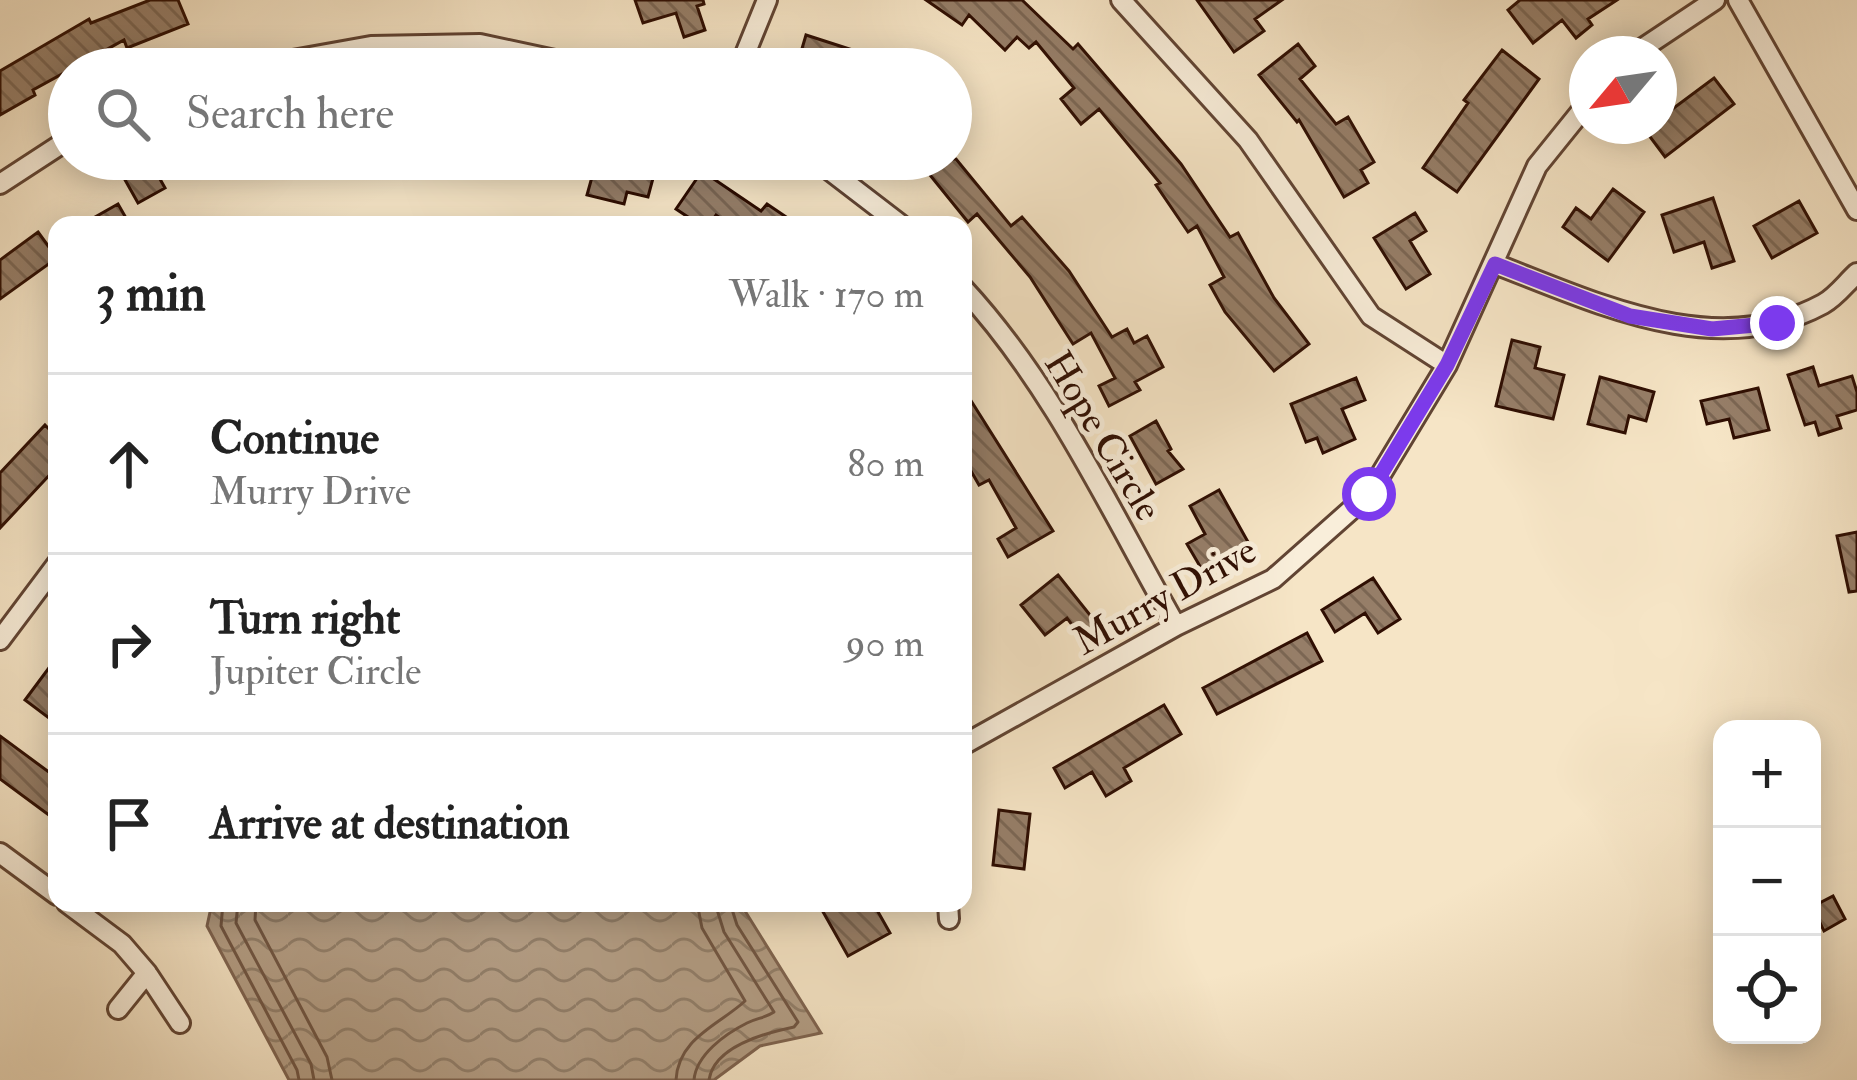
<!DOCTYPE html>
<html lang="en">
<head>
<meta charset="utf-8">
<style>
	:root { --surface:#fff; --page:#f6f6f6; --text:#222; --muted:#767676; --line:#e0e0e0 }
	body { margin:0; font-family:"IM FELL Double Pica",serif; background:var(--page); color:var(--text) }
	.controls { position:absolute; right:36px; bottom:36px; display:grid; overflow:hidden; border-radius:24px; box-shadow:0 6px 30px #0003 }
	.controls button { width:108px; height:108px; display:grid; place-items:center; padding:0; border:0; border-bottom:3px solid var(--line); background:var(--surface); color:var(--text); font:60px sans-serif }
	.compass { position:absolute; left:1569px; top:36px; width:108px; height:108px; border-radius:50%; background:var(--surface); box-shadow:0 6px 30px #0003; rotate:241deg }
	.stop { position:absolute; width:36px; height:36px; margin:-27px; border:9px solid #7c3aed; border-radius:50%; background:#fff }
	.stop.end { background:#7c3aed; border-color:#fff; box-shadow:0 3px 12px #0008 }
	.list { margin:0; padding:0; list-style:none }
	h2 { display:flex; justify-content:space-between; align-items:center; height:156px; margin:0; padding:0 48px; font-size:51px }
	h2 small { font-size:39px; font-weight:400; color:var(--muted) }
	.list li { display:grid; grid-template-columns:78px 1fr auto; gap:36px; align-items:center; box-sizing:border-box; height:180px; padding:0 48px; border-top:3px solid var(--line) }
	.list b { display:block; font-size:45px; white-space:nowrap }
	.list p { margin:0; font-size:39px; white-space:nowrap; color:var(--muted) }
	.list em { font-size:39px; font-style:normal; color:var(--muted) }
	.icon { flex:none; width:66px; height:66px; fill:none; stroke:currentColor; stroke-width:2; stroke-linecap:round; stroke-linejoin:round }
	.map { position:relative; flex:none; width:1857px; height:1080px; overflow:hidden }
	.search { position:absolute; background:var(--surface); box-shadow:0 6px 30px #0003; left:48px; top:48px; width:924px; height:132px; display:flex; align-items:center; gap:30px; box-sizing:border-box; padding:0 42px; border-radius:66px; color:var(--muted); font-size:45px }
	.panel { position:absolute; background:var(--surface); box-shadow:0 6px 30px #0003; left:48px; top:216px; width:924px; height:696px; border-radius:24px }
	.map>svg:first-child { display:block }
	.water { fill:url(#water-waves); stroke:#7e634f; stroke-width:3 }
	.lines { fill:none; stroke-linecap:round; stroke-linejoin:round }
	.shore { stroke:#705542; stroke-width:3 }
	.building { fill:url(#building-back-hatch); stroke:#2f0e02; stroke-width:3 }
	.minor-casing { stroke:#614433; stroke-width:24 }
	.minor { stroke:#f9eeda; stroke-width:18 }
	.route { stroke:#7c3aed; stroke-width:15 }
	.labels { text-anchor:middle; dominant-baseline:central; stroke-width:10; stroke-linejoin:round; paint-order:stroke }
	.street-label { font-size:39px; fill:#2f0e02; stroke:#f9eeda }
</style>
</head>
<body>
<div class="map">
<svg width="1857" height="1080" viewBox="0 0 1857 1080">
	<defs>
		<pattern id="water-waves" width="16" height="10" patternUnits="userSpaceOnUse" patternTransform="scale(3)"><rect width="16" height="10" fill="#b29c83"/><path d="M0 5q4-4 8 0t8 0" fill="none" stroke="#917e69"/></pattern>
		<pattern id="building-back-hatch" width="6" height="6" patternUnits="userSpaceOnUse" patternTransform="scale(3)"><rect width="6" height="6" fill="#967e68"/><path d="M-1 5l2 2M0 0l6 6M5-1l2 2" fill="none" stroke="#7b6653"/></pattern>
	</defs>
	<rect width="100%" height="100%" fill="#f6e5c6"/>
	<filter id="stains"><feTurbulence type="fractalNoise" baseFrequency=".00167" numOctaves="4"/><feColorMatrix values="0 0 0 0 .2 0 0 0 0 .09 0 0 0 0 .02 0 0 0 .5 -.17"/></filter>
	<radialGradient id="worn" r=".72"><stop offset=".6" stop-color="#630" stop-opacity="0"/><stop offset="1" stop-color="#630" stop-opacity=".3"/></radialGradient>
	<path class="water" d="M212,903H740L821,1033L760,1046L714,1080H289L207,926Z"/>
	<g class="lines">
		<path class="shore" d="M223,903L221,926L297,1070L299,1080
			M238,903L236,923L311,1064L314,1080
			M256,903L255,920L327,1057L332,1080
			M676,1080C678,1038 719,1025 745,1001L702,928L697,903
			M694,1080C696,1055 725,1034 747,1023C757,1018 765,1018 774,1012L724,932L715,903
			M709,1080C714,1046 765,1033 794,1027L798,1022L737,925L730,903"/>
	</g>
	<path class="building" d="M150,0H178L188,24L127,48L124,40L33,90L35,95L0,115V71L89,19L91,23Z
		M635,0H703L704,4L697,6L705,30L684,37L676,13L643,23Z
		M926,0H1022L1073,49L1078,44L1181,164L1230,237L1238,233L1274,298L1309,344L1274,371L1225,312L1210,285L1224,277L1197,226L1188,232L1156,185L1160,183L1099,109L1081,124L1061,99L1074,88L1036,42L1029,48L1017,37L1005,50L969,15L962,25Z
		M1197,0H1282L1255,19L1264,31L1234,52Z
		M1520,0H1617L1588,19L1592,25L1576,38L1562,20L1533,43L1508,10Z
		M806,35L865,54L860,69H796Z
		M1298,44L1315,66L1300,79L1336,124L1348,117L1374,162L1361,170L1368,183L1344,197L1299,120L1297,122L1259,75Z
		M1502,50L1539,79L1457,192L1423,168L1468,103L1464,100Z
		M1714,78L1734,104L1665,157L1645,130L1659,126V119Z
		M597,159H627L656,167L648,197L627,192L624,204L587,195Z
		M917,159H956L1011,226L1022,217L1069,271L1112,337L1127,329L1134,343L1147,336L1163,367L1135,382L1140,390L1109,406L1099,386L1115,378L1091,333L1073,344L1030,277L977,214L968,222Z
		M151,163L165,188L138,203L124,178Z
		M702,171L761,211L767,204L798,225H730L716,215L709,225H700L676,209Z
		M1613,189L1644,212L1608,261L1563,227L1576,208L1591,219Z
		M1713,198L1734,261L1712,268L1704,242L1674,252L1662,215Z
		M1799,201L1817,233L1772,258L1754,226Z
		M118,204L130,225H81Z
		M1415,213L1426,231L1410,241L1430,274L1406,289L1374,238Z
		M38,232L57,258L0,299V260Z
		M1512,340L1540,347L1535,368L1564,375L1553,419L1496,406Z
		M1813,367L1819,386L1852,376L1857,392V410L1837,416L1841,428L1819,435L1815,422L1805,425L1788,375Z
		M1600,377L1654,392L1646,421L1629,416L1625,433L1588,424Z
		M1356,378L1365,400L1342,409L1355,439L1323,453L1317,438L1306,442L1291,404Z
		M963,388L1053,531L1008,557L998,539L1016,528L989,480L979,485L963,457Z
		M1758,388L1769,430L1734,438L1729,419L1707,424L1701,401Z
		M1156,421L1171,449L1168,451L1183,469L1156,484L1130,436Z
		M45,425L57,437V467L0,528V473Z
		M1219,490L1248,542L1201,568L1187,544L1205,534L1190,506Z
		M1857,532V591L1849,592L1837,536Z
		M1058,575L1098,625L1082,638L1067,618L1045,635L1021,605Z
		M1373,578L1400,619L1378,633L1365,613L1335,632L1322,610Z
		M1307,633L1322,661L1217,714L1203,688Z
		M57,657V724L25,700Z
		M1164,705L1181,734L1124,768L1131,781L1106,796L1092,772L1065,788L1054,768Z
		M0,736L57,778V821L0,779Z
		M999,810L1030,814L1024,869L993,865Z
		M1833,896L1845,919L1824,931L1812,907Z
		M834,903H873L890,933L848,956L822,910Z"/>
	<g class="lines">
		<defs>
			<path id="minor" d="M1121,0L1248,140L1371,316L1447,365
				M1738,0L1857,210
				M1634,54L1715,0
				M243,69L371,46L480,44L597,69
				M739,69L767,0
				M815,159L901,225
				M0,184L69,139
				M1495,264C1597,303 1716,362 1823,304C1836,297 1846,283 1857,273
				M963,288C1053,385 1111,512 1176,626
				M0,640L57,564
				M963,745L1176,626L1273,579L1369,494L1447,365L1537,166L1587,104
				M0,853L57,895
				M67,903L122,944L147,973L180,1023
				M948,903L949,919
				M118,1009L147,973"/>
		</defs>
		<use href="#minor" class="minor-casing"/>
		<use href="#minor" class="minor"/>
	</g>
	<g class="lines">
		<path class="route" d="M1369,494L1447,365L1495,264L1630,316L1712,329L1777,323"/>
	</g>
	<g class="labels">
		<g class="street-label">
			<text transform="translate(1103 436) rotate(59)">Hope Circle</text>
			<text transform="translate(1165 596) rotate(-29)">Murry Drive</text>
		</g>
	</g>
	<rect width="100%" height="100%" filter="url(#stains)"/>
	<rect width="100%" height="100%" fill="url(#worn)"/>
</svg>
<div class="controls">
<button>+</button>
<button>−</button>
<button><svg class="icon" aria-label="locate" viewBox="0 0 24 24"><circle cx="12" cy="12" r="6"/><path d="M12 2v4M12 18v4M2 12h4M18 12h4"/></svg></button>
</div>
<svg class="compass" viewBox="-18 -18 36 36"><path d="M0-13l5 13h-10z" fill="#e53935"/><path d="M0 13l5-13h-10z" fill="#767676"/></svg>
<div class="stop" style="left:1369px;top:494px"></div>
<div class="stop end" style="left:1777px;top:323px"></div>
<div class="search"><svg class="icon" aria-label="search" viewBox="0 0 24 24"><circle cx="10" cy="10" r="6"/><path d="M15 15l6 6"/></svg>Search here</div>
<section class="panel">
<h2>3 min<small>Walk · 170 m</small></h2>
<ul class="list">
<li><svg class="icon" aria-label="ahead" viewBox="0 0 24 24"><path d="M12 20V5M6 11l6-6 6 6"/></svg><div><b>Continue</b><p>Murry Drive</p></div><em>80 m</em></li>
<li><svg class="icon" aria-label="right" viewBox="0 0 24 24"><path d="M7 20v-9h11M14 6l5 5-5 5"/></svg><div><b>Turn right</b><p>Jupiter Circle</p></div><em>90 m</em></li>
<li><svg class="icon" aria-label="arrive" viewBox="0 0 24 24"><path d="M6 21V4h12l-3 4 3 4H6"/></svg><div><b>Arrive at destination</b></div></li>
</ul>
</section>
</div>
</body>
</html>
